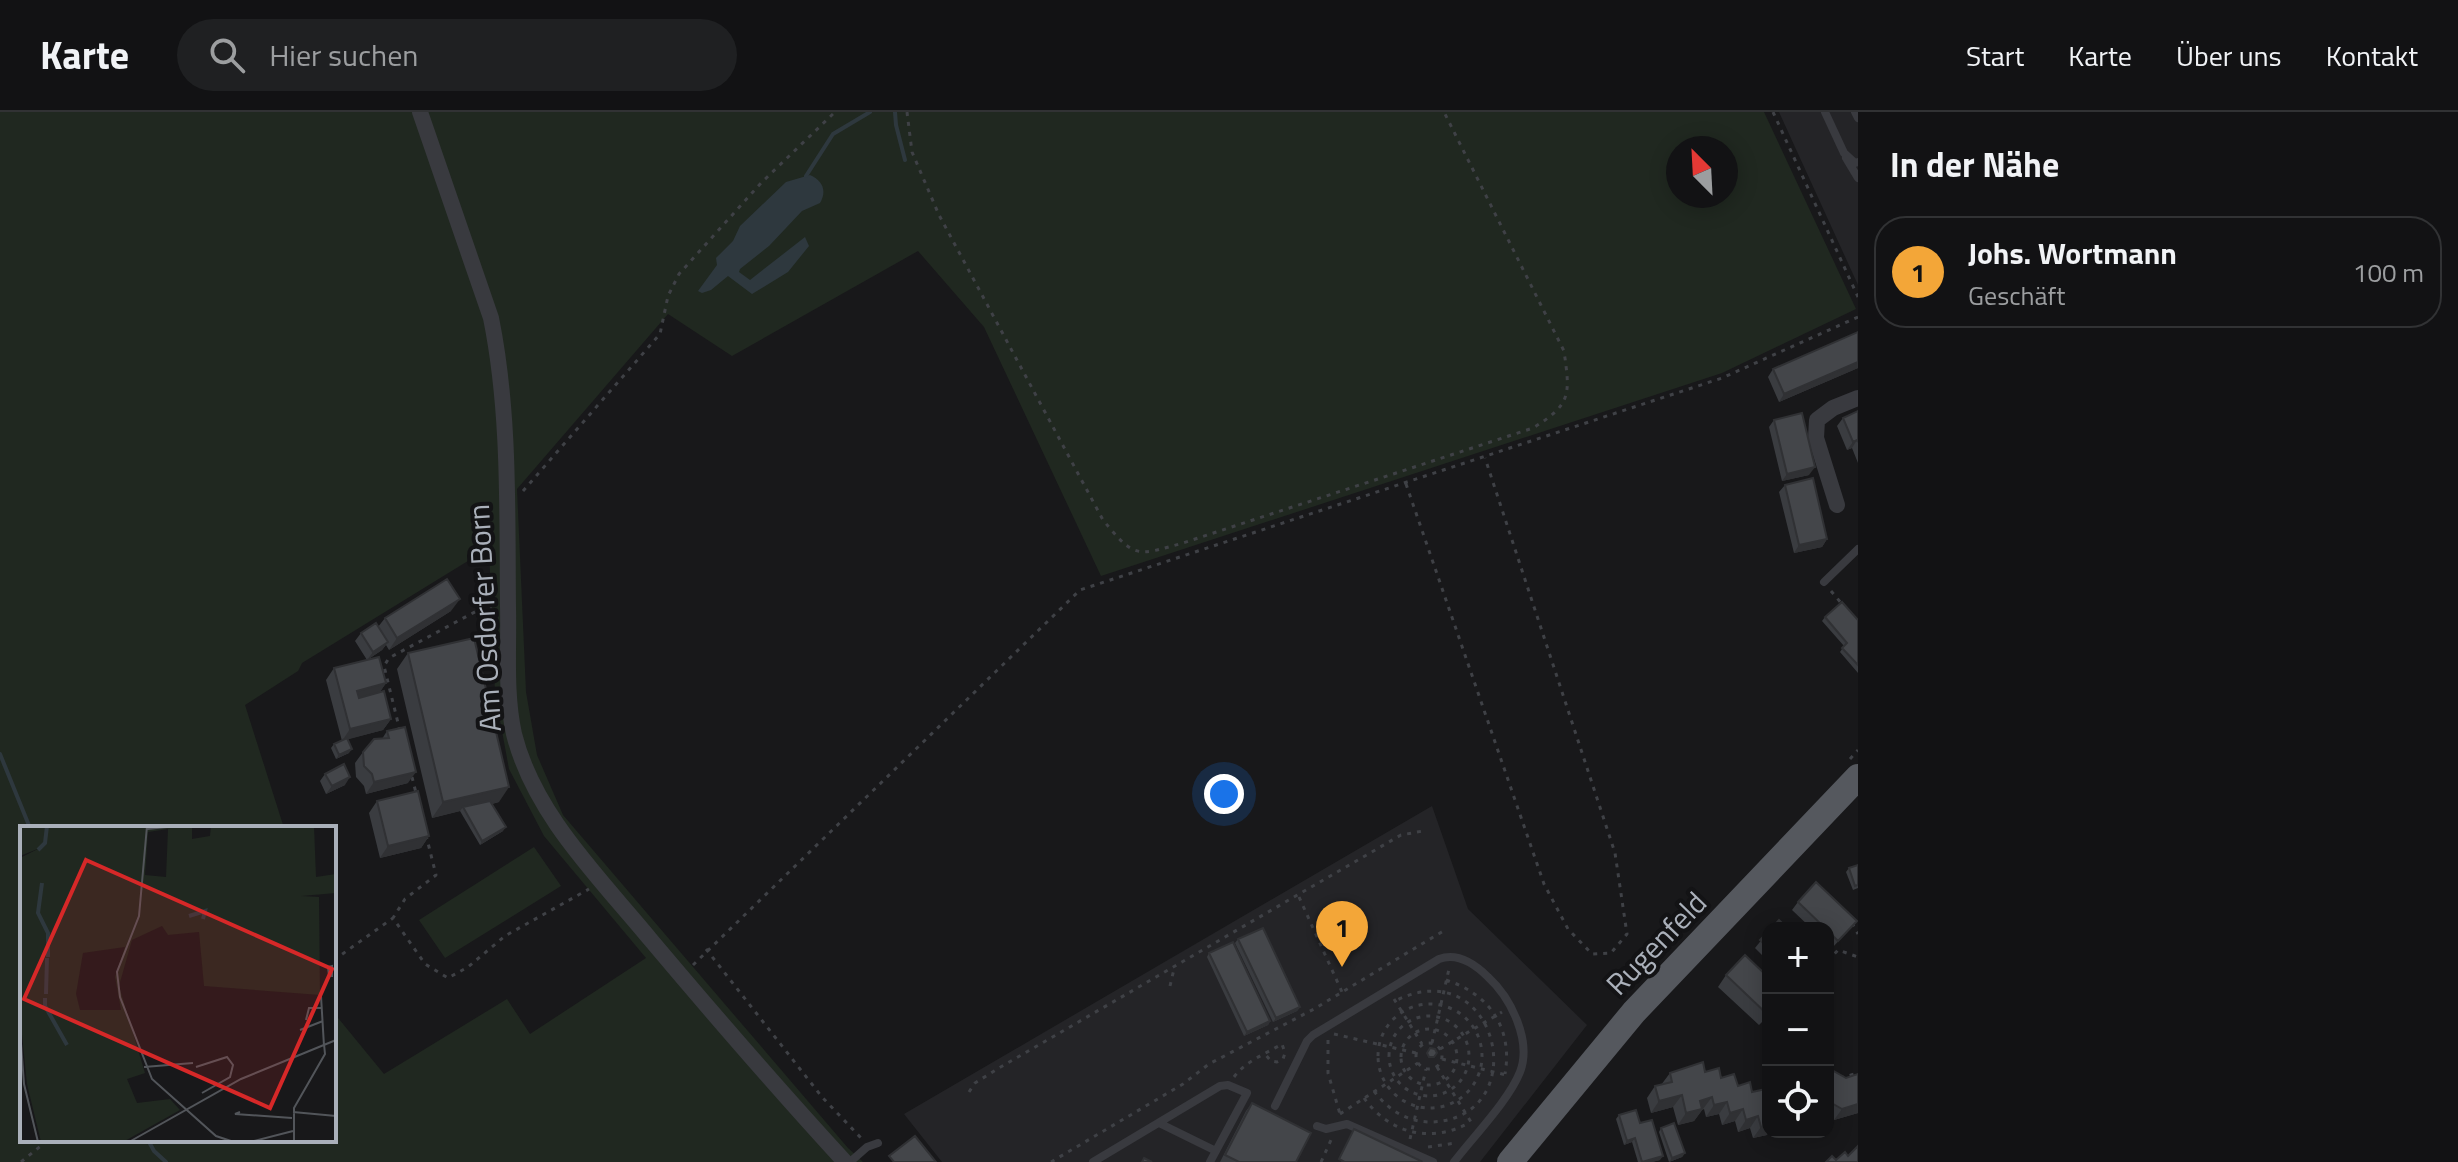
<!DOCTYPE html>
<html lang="de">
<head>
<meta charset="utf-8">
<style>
	:root { --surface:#121214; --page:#1f2022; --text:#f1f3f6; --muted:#9c9ea0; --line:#313234; --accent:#f3a638 }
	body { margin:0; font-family:"Titillium Web",sans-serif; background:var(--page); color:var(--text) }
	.controls { position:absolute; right:24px; bottom:24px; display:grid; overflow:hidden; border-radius:16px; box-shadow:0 4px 20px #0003 }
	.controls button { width:72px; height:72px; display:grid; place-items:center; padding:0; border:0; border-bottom:2px solid var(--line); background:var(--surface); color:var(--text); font:40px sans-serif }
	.compass { position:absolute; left:1666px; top:24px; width:72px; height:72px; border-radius:50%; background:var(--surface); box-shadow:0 4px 20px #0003; rotate:336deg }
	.you { position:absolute; left:1224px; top:682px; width:28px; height:28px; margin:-20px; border:6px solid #fff; border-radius:50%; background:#1a73e8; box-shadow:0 0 0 12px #1a73e833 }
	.badge { display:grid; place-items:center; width:52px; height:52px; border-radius:50%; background:var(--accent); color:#111; font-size:26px; font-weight:700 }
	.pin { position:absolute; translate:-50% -66px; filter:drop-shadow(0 2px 4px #0008) }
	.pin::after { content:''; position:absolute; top:42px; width:28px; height:24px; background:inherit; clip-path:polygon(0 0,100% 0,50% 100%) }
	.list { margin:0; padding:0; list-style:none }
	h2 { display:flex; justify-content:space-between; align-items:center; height:104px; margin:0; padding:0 32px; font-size:34px }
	h2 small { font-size:26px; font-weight:400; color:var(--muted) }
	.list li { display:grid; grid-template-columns:52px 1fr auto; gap:24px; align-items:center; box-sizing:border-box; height:112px; margin:0 16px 16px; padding:0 16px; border:2px solid var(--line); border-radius:32px }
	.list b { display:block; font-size:30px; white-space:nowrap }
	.list p { margin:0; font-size:26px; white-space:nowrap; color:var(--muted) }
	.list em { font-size:26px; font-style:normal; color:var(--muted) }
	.icon { flex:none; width:44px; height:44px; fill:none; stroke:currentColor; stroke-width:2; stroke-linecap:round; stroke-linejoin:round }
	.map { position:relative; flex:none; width:1858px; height:1050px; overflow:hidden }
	header { display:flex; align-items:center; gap:48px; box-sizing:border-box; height:112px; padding:0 40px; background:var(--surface); border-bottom:2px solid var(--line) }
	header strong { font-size:38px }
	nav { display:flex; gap:44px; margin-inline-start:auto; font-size:28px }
	.search { width:560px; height:72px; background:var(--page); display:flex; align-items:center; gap:20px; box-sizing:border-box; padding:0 28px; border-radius:44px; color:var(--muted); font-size:30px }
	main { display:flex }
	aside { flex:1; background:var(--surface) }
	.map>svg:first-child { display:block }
	.built { fill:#242427 }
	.green { fill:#202820; fill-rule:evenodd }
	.water { fill:#2e383e }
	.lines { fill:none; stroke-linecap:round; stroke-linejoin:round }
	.stream { stroke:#2e383e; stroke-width:4 }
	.path { stroke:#3f4146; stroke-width:3; stroke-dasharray:4 6; stroke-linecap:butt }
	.service { stroke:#393a3f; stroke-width:8 }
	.minor { stroke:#393a3f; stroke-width:16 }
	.primary { stroke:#55585e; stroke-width:26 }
	.wall { fill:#3a3c40 }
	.shaded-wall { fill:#303134 }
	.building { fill:#44464a; stroke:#303134; stroke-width:2 }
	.labels { text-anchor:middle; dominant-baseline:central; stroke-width:8; stroke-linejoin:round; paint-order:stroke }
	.street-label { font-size:30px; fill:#aab0ba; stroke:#131315 }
	.inset-river { fill:none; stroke:#2e383e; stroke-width:4 }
	.inset-road { fill:none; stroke:#52555a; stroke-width:2 }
	.view { fill:#d62828; fill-opacity:0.15; stroke:#d62828; stroke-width:4 }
	.inset-edge { fill:none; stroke:#aab0ba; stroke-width:4 }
</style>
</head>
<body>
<header>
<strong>Karte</strong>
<div class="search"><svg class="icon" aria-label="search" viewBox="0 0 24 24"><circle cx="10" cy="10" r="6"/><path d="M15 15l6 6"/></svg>Hier suchen</div>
<nav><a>Start</a><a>Karte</a><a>Über uns</a><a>Kontakt</a></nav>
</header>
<main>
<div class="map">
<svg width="1858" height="1050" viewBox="0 0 1858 1050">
	<rect width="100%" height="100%" fill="#18181a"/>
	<path class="built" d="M1779,0H1858V173Z
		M1432,694L1468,797L1587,913L1480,1050H942L904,1002Z"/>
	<path class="green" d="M0,0H1764L1856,197L1722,261L1101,464L984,215L918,139L732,244L668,202L517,377L526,580L537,643L563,703L848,1036L863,1050H0ZM1678,36H1726V84H1678ZM489,436L495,581L509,657L544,724L646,846L530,922L507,887L384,962L334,901V1028H22V716H284L245,593L298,559L302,551Z
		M534,735L561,774L445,846L419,808Z"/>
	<path class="water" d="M810,63C823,69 827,79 820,91L802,99L769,134L740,157L739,160L750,168L805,125L809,134L788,160L752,182L728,164L711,178L702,181L698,179L717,153L716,146L733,129L740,114L786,70Z"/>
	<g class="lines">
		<path class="stream" d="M895,0L896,13L905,48
			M806,64L833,22L870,0
			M0,642L30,716
			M148,1028L154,1039L166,1050"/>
		<path class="path" d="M907,0L912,40L939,103L1103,408C1135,447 1136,444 1183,431L1533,316C1572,292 1570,282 1564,239L1444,0
			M1773,0L1858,185
			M1406,372L1544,772L1568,817L1592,842L1611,841L1627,822L1615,741L1485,346
			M523,379L660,222L668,184L679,162L761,71L835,0
			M1831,479L1842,492
			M400,619L384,554L389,546L484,495H492
			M1850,647L1858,638
			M412,665L416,681
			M426,723L436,763L405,787L393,806L425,852L448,866L468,855L505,824L589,777
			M1299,785L1342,880
			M1852,811L1858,822
			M706,837L822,985L861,1026
			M334,848L393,806
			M1828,849L1838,838L1858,845
			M693,853L1080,478L1722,266L1858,205
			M1446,868C1490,882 1513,917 1505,962
			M1170,874L1174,857
			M1394,887L1422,932
			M1378 944a52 52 0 1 1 104 0a52 52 0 1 1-104 0Z
			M1389 944a40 40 0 1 1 80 0a40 40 0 1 1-80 0Z
			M1401 945a28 28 0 1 1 56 0a28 28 0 1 1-56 0Z
			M1334,922L1416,941
			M1328,928V961L1340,1002
			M1416 944a13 13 0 1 1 26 0a13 13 0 1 1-26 0Z
			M1432,931L1449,857
			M1440,937L1502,900
			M1442,947L1506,963
			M1437,955L1471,1010
			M1234,965C1246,949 1265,942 1282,932L1285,941L1283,947L1277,950L1271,949L1265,942
			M1840,966L1858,961
			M1374,979C1388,998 1407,1010 1431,1010C1536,1007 1499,837 1395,889
			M969,980L975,971L999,956L1401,723L1423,719
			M1364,986C1389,1021 1430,1032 1469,1011
			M1340,1002L1418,951
			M1410,1027L1426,957
			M1428,1035L1456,1031
			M21,1050L48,1028
			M1051,1050L1183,972L1209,952L1314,897L1445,818
			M1321,1050L1331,1028"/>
		<path class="service" d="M1825,0L1844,41L1855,51L1858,50
			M1855,0L1858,6
			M1846,46L1858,66
			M1824,470L1858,437
			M1275,994L1307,929L1313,923L1439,847C1458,840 1475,852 1488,865C1511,886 1532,929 1520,960C1509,988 1473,1025 1454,1050
			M1159,1011L1216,1039
			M1317,1014L1326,1017L1347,1012L1433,1050
			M850,1050L867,1035L878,1031
			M1093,1050L1220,974L1228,973L1247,981L1210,1050"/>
		<path class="minor" d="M420,0L491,206C510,300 507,399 508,495C509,537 505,581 514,622C534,702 599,765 650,827C714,903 778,977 845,1050
			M1837,393L1816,326L1817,308L1833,296L1858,286"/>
		<path class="primary" d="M1510,1050L1634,900L1858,665"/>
	</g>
	<path class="wall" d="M1858,220V256L1779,290L1768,265L1773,257Z
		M1858,299V351L1852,336L1847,338L1837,314L1843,306Z
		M1774,308L1809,363L1782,369L1769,315Z
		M1785,373L1827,427L1822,435L1794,441L1779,380Z
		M451,499L389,538L386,533L382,538L367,548L355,529L361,521L378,515L385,506Z
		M1825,505L1858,508V561L1840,540L1844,534L1822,509Z
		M408,541L499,690L492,692L503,719L480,733L460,699L432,706L397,557Z
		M334,556L386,571L379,581L391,607L383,618L348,627L349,641L336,647L331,636L334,632L342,629L326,568Z
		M387,619L408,671L366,682L364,674L356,665L355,651L363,640L382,627Z
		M325,662L345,673L326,682L320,669Z
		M377,689L429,724L421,736L380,746L369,701Z
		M1858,753V776L1853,778L1846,760L1849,756Z
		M1798,790L1851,816L1832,836L1828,832V816H1811L1792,798Z
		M1768,820V849L1755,836Z
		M1238,827L1300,895L1297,899L1273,910L1235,831Z
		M1209,841L1270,909L1268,913L1244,924L1207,845Z
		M1726,863L1768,865V904L1759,913L1718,875Z
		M1828,946L1832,958L1846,966L1858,962V1001L1834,1008L1828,1005Z
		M1705,960L1721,966L1752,980L1768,1020L1767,1023L1753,1026L1750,1016L1738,1020L1735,1009L1722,1013L1719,1002L1706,1005L1704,997L1702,998L1694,1009L1678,1013L1673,995L1651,1001L1647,986L1655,974L1661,973L1670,961Z
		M1252,991L1296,1050H1220L1246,999Z
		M1619,1003L1640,1011L1660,1048L1652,1050H1638L1632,1030L1624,1033L1616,1007Z
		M1661,1016L1685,1041L1682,1045L1669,1050L1659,1020Z"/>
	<path class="shaded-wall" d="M1858,250V256L1779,290L1784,282Z
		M1857,328L1852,336L1847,338L1853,330Z
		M1815,355L1809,363L1782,369L1787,362Z
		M1827,427L1822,435L1794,441L1799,433Z
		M460,487L451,499L389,538L397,526Z
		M388,530L382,538L367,548L373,540Z
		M386,571L378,583L348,590L357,579Z
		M391,607L383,618L342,629L350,617Z
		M352,637L349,641L336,647L339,643Z
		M416,660L408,671L366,682L374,670Z
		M350,665L345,673L326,682L332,674Z
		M509,675L499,690L465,698L463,695L460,699L432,706L443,690Z
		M506,715L503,719L480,733L482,729Z
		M429,724L421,736L380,746L388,734Z
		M1300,895L1297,899L1273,910L1276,906Z
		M1270,909L1268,913L1244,924L1247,920Z
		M1682,983L1673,995L1651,1001L1659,989Z
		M1712,985L1694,1009L1678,1013L1686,1001L1700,989Z
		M1727,990L1719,1002L1706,1005L1714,993Z
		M1858,992V1001L1834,1008L1842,997Z
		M1743,997L1735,1009L1722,1013L1730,1001Z
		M1758,1004L1750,1016L1738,1020L1746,1008Z
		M1768,1013V1020L1767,1023L1753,1026L1761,1015Z
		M1635,1026L1632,1030L1624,1033L1627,1029Z
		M1685,1041L1682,1045L1669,1050L1672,1046Z
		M1663,1044L1660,1048L1652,1050H1642Z"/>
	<path class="building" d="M1858,220V250L1784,282L1773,257Z
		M1858,299V330L1857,328L1853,330L1843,306Z
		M1802,301L1815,355L1787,362L1774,308Z
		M1813,366L1827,427L1799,433L1785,373Z
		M447,467L460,487L397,526L385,506Z
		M1842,490L1858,508V553L1842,536L1847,531L1825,505Z
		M376,511L388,530L373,540L361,521Z
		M474,526L509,675L443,690L408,541Z
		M379,545L386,571L357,579L359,586L384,579L391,607L350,617L334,556Z
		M405,615L416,660L374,670L372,662L364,654L363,640L374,627L389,626L387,619Z
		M347,626L352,637L339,643L334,632Z
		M344,652L350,665L332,674L325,662Z
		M418,679L429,724L388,734L377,689Z
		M490,689L506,715L482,729L463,695Z
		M1858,753V773L1855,774L1849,756Z
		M1816,770L1857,809L1838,829L1828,819V816H1825L1798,790Z
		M1779,808L1787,816H1772Z
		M1263,816L1300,895L1276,906L1238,827Z
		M1768,820V836L1760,828Z
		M1233,830L1270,909L1247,920L1209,841Z
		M1745,843L1768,865V900L1767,902L1726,863Z
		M1430,936L1435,937L1437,941L1434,945H1429L1427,941Z
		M1828,946L1832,958L1846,966L1858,962V992L1842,997L1828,989Z
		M1703,950L1705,960L1719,956L1721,966L1734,962L1738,974L1750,970L1752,980L1766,977L1768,985V1013L1761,1015L1758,1004L1746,1008L1743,997L1730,1001L1727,990L1714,993L1712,985L1700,989L1702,997L1686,1001L1682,983L1659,989L1655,974L1672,970L1670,961Z
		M1252,991L1311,1021L1296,1050H1239L1225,1043Z
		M1636,998L1640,1011L1652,1008L1663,1044L1642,1050L1635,1026L1627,1029L1619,1003Z
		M1674,1011L1685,1041L1672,1046L1661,1016Z
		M1354,1017L1421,1049L1420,1050H1342L1343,1049L1339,1047Z
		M915,1024L936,1050H894L889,1044Z
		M1858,1034V1050H1826L1832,1044L1836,1048L1845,1040L1848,1044Z
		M1144,1046L1152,1050H1142Z"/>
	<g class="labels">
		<g class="street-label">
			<text transform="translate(484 506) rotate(-93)">Am Osdorfer Born</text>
			<text transform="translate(1656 831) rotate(-46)">Rugenfeld</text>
		</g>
	</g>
	<g transform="translate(20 714)">
		<rect width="316" height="316" fill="#18181a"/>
		<path d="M0,0H172V13L190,10L191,0H294L296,51L316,48V67L281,70L299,71L300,169L184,160L179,106L148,109L142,100L112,114L99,160L125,247L107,253L117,277L150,273L160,284L103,316H21L7,258L0,189V32L20,22L0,30ZM148,3L146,51L125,49L128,6ZM105,121L95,151L101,184H60L56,168L63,127Z" fill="#202820" fill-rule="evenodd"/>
		<path class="inset-river" d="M18,24L25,17L27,0M22,57L18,87L28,107V131M169,90L185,85L183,93M26,168L27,132M25,172V180L47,219"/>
		<path class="inset-road" d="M127,0L119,90L97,146L100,171L132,253L196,310L214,316M127,3L157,0M312,140V150H309L308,141ZM301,170L304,220M286,194L289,182H302M0,204L4,258L18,316M280,204L303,195M124,241L173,237M176,241L207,231L213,239L210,251L182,267M220,286L215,288L272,292M273,286L316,290M109,316L221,253L316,214M230,316L273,305M274,316V282L305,228L304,218"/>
		<path class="view" d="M66,34L312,143L250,282L4,173Z"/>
		<rect width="316" height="316" class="inset-edge"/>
	</g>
</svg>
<div class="controls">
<button>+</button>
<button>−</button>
<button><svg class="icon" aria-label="locate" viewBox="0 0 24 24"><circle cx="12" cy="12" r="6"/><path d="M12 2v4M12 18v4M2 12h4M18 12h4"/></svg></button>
</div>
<svg class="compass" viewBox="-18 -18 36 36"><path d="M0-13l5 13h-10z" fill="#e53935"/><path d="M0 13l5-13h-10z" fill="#9c9ea0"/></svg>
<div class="you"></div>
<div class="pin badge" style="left:1342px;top:855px">1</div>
</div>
<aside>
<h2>In der Nähe<small></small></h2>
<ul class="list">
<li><span class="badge">1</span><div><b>Johs. Wortmann</b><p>Geschäft</p></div><em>100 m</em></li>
</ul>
</aside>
</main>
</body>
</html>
